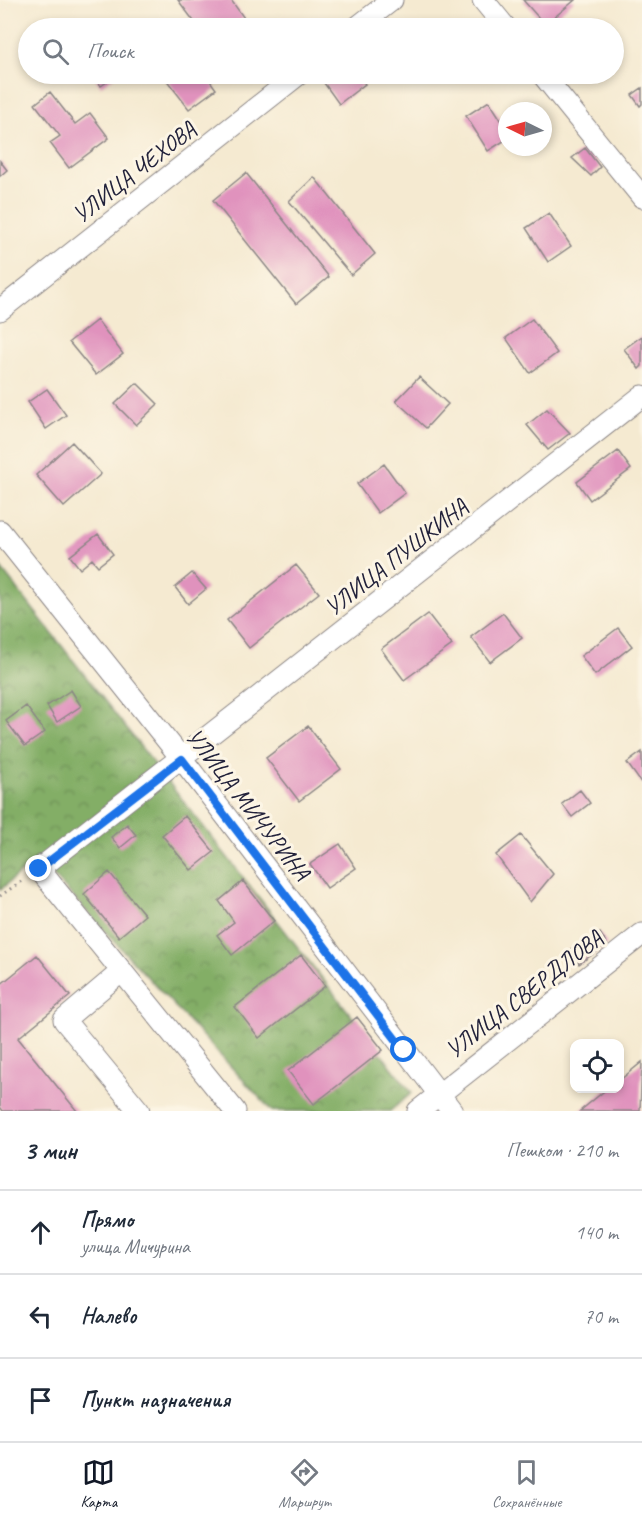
<!DOCTYPE html>
<html lang="ru">
<head>
<meta charset="utf-8">
<style>
	:root { --surface:#fff; --page:#f6f6f7; --text:#1f2937; --muted:#747a83; --line:#e0e1e3; --accent:#111827 }
	body { margin:0; font-family:Caveat,sans-serif; background:var(--page); color:var(--text) }
	.controls { position:absolute; right:18px; bottom:18px; display:grid; overflow:hidden; border-radius:12px; box-shadow:0 3px 9px #0003 }
	.controls button { width:54px; height:54px; display:grid; place-items:center; padding:0; border:0; border-bottom:2px solid var(--line); background:var(--surface); color:var(--text); font:30px sans-serif }
	.compass { position:absolute; left:498px; top:102px; width:54px; height:54px; border-radius:50%; background:var(--surface); box-shadow:0 3px 9px #0003; rotate:275deg }
	.stop { position:absolute; width:18px; height:18px; margin:-14px; border:4px solid #1a73e8; border-radius:50%; background:#fff }
	.stop.end { background:#1a73e8; border-color:#fff; box-shadow:0 2px 6px #0008 }
	.list { margin:0; padding:0; list-style:none }
	h2 { display:flex; justify-content:space-between; align-items:center; height:78px; margin:0; padding:0 24px; font-size:26px }
	h2 small { font-size:20px; font-weight:400; color:var(--muted) }
	.list li { display:grid; grid-template-columns:39px 1fr auto; gap:18px; align-items:center; box-sizing:border-box; height:84px; padding:0 24px; border-top:2px solid var(--line) }
	.list b { display:block; font-size:22px; white-space:nowrap }
	.list p { margin:0; font-size:20px; white-space:nowrap; color:var(--muted) }
	.list em { font-size:20px; font-style:normal; color:var(--muted) }
	.icon { flex:none; width:33px; height:33px; fill:none; stroke:currentColor; stroke-width:2; stroke-linecap:round; stroke-linejoin:round }
	.map { position:relative; flex:none; width:642px; height:1111px; overflow:hidden }
	.search { position:absolute; background:var(--surface); box-shadow:0 3px 9px #0003; left:18px; right:18px; top:18px; height:66px; display:flex; align-items:center; gap:15px; box-sizing:border-box; padding:0 21px; border-radius:33px; color:var(--muted); font-size:22px }
	.sheet { height:330px; background:var(--surface) }
	nav { display:flex; justify-content:space-around; align-items:center; box-sizing:border-box; height:84px; border-top:2px solid var(--line); background:var(--surface); font-size:16px; color:var(--muted) }
	nav a { display:grid; justify-items:center; gap:3px }
	nav .on { color:var(--accent) }
	.map>svg:first-child { display:block }
	.forest { fill:url(#forest-crowns); stroke:#526850; stroke-width:1.5 }
	.building { fill:#e092bd }
	.lines { fill:none; stroke-linecap:round; stroke-linejoin:round }
	.minor-casing { stroke:#8c8686; stroke-width:23 }
	.path { stroke:#8c8686; stroke-width:3; stroke-dasharray:1.5 4.5; stroke-linecap:butt }
	.minor { stroke:#fff; stroke-width:21 }
	.route { stroke:#1a73e8; stroke-width:8 }
	.labels { text-anchor:middle; dominant-baseline:central; stroke-width:6; stroke-linejoin:round; paint-order:stroke }
	.street-label { font-size:24px; fill:#22223b; stroke:#fcf5e5 }
</style>
</head>
<body>
<div class="map">
<svg width="642" height="1111" viewBox="0 0 642 1111">
	<defs>
		<pattern id="forest-crowns" width="20" height="18" patternUnits="userSpaceOnUse" patternTransform="scale(1.5)"><rect width="20" height="18" fill="#83ae66"/><path d="M2 6a3 3 0 1 1 6 0M12 15a3 3 0 1 1 6 0" fill="none" stroke="#6b8d55"/></pattern>
	</defs>
	<rect width="100%" height="100%" fill="#fcf5e5"/>
	<filter id="ink" filterUnits="userSpaceOnUse"><feTurbulence type="fractalNoise" baseFrequency=".0167" numOctaves="2"/><feDisplacementMap in="SourceGraphic" scale="12" xChannelSelector="R" yChannelSelector="G"/><feConvolveMatrix kernelMatrix="1 2 1 2 8 2 1 2 1" color-interpolation-filters="sRGB"/></filter>
	<filter id="wash" filterUnits="userSpaceOnUse"><feTurbulence type="fractalNoise" baseFrequency=".008" numOctaves="4" result="noise"/><feDisplacementMap in="SourceGraphic" scale="24" xChannelSelector="R" yChannelSelector="G"/><feGaussianBlur stdDeviation="1.35" result="paint"/><feColorMatrix in="noise" values="0 0 0 0 0 0 0 0 0 0 0 0 0 0 0 0 0 1.4 0 .05"/><feComposite in="paint" operator="in"/></filter>
	<g filter="url(#wash)">
		<rect width="100%" height="100%" fill="#f5ead1"/>
		<path class="forest" d="M0,567L412,1093L390,1111H272L37,858L0,890Z"/>
		<g id="blocks">
			<path class="building" d="M178,0H231L244,18L230,28H199Z
				M523,0H575L545,25Z
				M92,74H118L101,86Z
				M162,74H205L216,89L189,109Z
				M336,74H358L365,84L339,104L324,83Z
				M642,88V104L640,106L632,95Z
				M50,92L75,124L90,113L109,138L69,168L50,143L60,136L35,104Z
				M489,101L507,129V139L488,151L466,116Z
				M585,148L600,167L591,176L572,158Z
				M0,161L7,170L0,176Z
				M246,173L329,277L296,304L213,200Z
				M314,177L375,254L351,275L289,201Z
				M549,213L571,246L548,262L526,228Z
				M532,319L557,353L530,373L506,338Z
				M97,320L123,354L96,375L69,342Z
				M642,336V366L639,369L624,349Z
				M419,377L448,404L426,428L396,401Z
				M137,383L158,404L136,425L115,404Z
				M47,389L66,415L46,429L28,402Z
				M547,409L570,433L548,450L527,425Z
				M72,442L101,474L64,507L36,475Z
				M618,451L631,469L590,500L577,482Z
				M384,464L405,493L378,513L357,484Z
				M98,534L113,554L98,566L92,559L80,569L70,556Z
				M296,565L319,593L249,648L227,620Z
				M192,573L206,589L188,604L175,587Z
				M503,613L522,638L490,662L471,637Z
				M428,614L452,645L404,680L381,649Z
				M618,628L632,646L595,675L581,656Z
				M71,690L81,706L57,722L47,706Z
				M26,706L45,732L25,746L6,721Z
				M308,726L341,769L299,801L266,758Z
				M642,752V784L627,763Z
				M580,790L590,803L572,817L562,804Z
				M185,816L214,852L191,870L162,835Z
				M127,824L136,835L120,848L111,837Z
				M521,835L553,874L530,902L496,855Z
				M340,844L356,868L327,888L310,864Z
				M109,872L145,915L119,937L84,894Z
				M243,881L274,921L232,955L217,935L234,922L219,901Z
				M600,933L607,944L579,964L569,950Z
				M37,955L70,996L18,1038L77,1111H3L0,1107V985Z
				M301,955L325,986L259,1038L235,1007Z
				M357,1017L383,1050L314,1104L288,1071Z
				M642,1062L640,1111H580L608,1088H620V1080Z"/>
		</g>
	</g>
	<g filter="url(#ink)">
		<use href="#blocks" fill-opacity="0" stroke="#8c8686" stroke-width="1.5"/>
		<g class="lines">
			<defs>
				<path id="minor" d="M483,0L506,28
					M356,28L392,0
					M542,74L642,197
					M0,310L299,74
					M0,531L182,759L452,1111
					M122,971L64,1020L139,1111
					M235,1111L39,869L642,396
					M418,1111L642,934"/>
			</defs>
			<use href="#minor" class="minor-casing"/>
			<path class="path" d="M0,896L23,880"/>
			<use href="#minor" class="minor"/>
		</g>
	</g>
	<g class="lines" filter="url(#ink)">
		<path class="route" d="M39,869L182,759L404,1050"/>
	</g>
	<g class="labels">
		<g class="street-label">
			<text transform="translate(134 172) rotate(-38)">УЛИЦА ЧЕХОВА</text>
			<text transform="translate(396 557) rotate(-38)">УЛИЦА ПУШКИНА</text>
			<text transform="translate(248 804) rotate(52)">УЛИЦА МИЧУРИНА</text>
			<text transform="translate(524 994) rotate(-38)">УЛИЦА СВЕРДЛОВА</text>
		</g>
	</g>
</svg>
<div class="controls">
<button><svg class="icon" aria-label="locate" viewBox="0 0 24 24"><circle cx="12" cy="12" r="6"/><path d="M12 2v4M12 18v4M2 12h4M18 12h4"/></svg></button>
</div>
<svg class="compass" viewBox="-18 -18 36 36"><path d="M0-13l5 13h-10z" fill="#e53935"/><path d="M0 13l5-13h-10z" fill="#747a83"/></svg>
<div class="stop" style="left:404px;top:1050px"></div>
<div class="stop end" style="left:39px;top:869px"></div>
<div class="search"><svg class="icon" aria-label="search" viewBox="0 0 24 24"><circle cx="10" cy="10" r="6"/><path d="M15 15l6 6"/></svg>Поиск</div>
</div>
<section class="sheet">
<h2>3 мин<small>Пешком · 210 m</small></h2>
<ul class="list">
<li><svg class="icon" aria-label="ahead" viewBox="0 0 24 24"><path d="M12 20V5M6 11l6-6 6 6"/></svg><div><b>Прямо</b><p>улица Мичурина</p></div><em>140 m</em></li>
<li><svg class="icon" aria-label="left" viewBox="0 0 24 24"><path d="M17 20v-9H6M10 6l-5 5 5 5"/></svg><div><b>Налево</b></div><em>70 m</em></li>
<li><svg class="icon" aria-label="arrive" viewBox="0 0 24 24"><path d="M6 21V4h12l-3 4 3 4H6"/></svg><div><b>Пункт назначения</b></div></li>
</ul>
</section>
<nav>
<a class="on"><svg class="icon" aria-label="map" viewBox="0 0 24 24"><path d="M3 6l6-2 6 2 6-2v14l-6 2-6-2-6 2zM9 4v14M15 6v14"/></svg>Карта</a>
<a><svg class="icon" aria-label="directions" viewBox="0 0 24 24"><path d="M12 3l9 9-9 9-9-9zM9 14v-3h6M13 9l2 2-2 2"/></svg>Маршрут</a>
<a><svg class="icon" aria-label="saved" viewBox="0 0 24 24"><path d="M7 4h10v16l-5-4-5 4z"/></svg>Сохранённые</a>
</nav>
</body>
</html>
